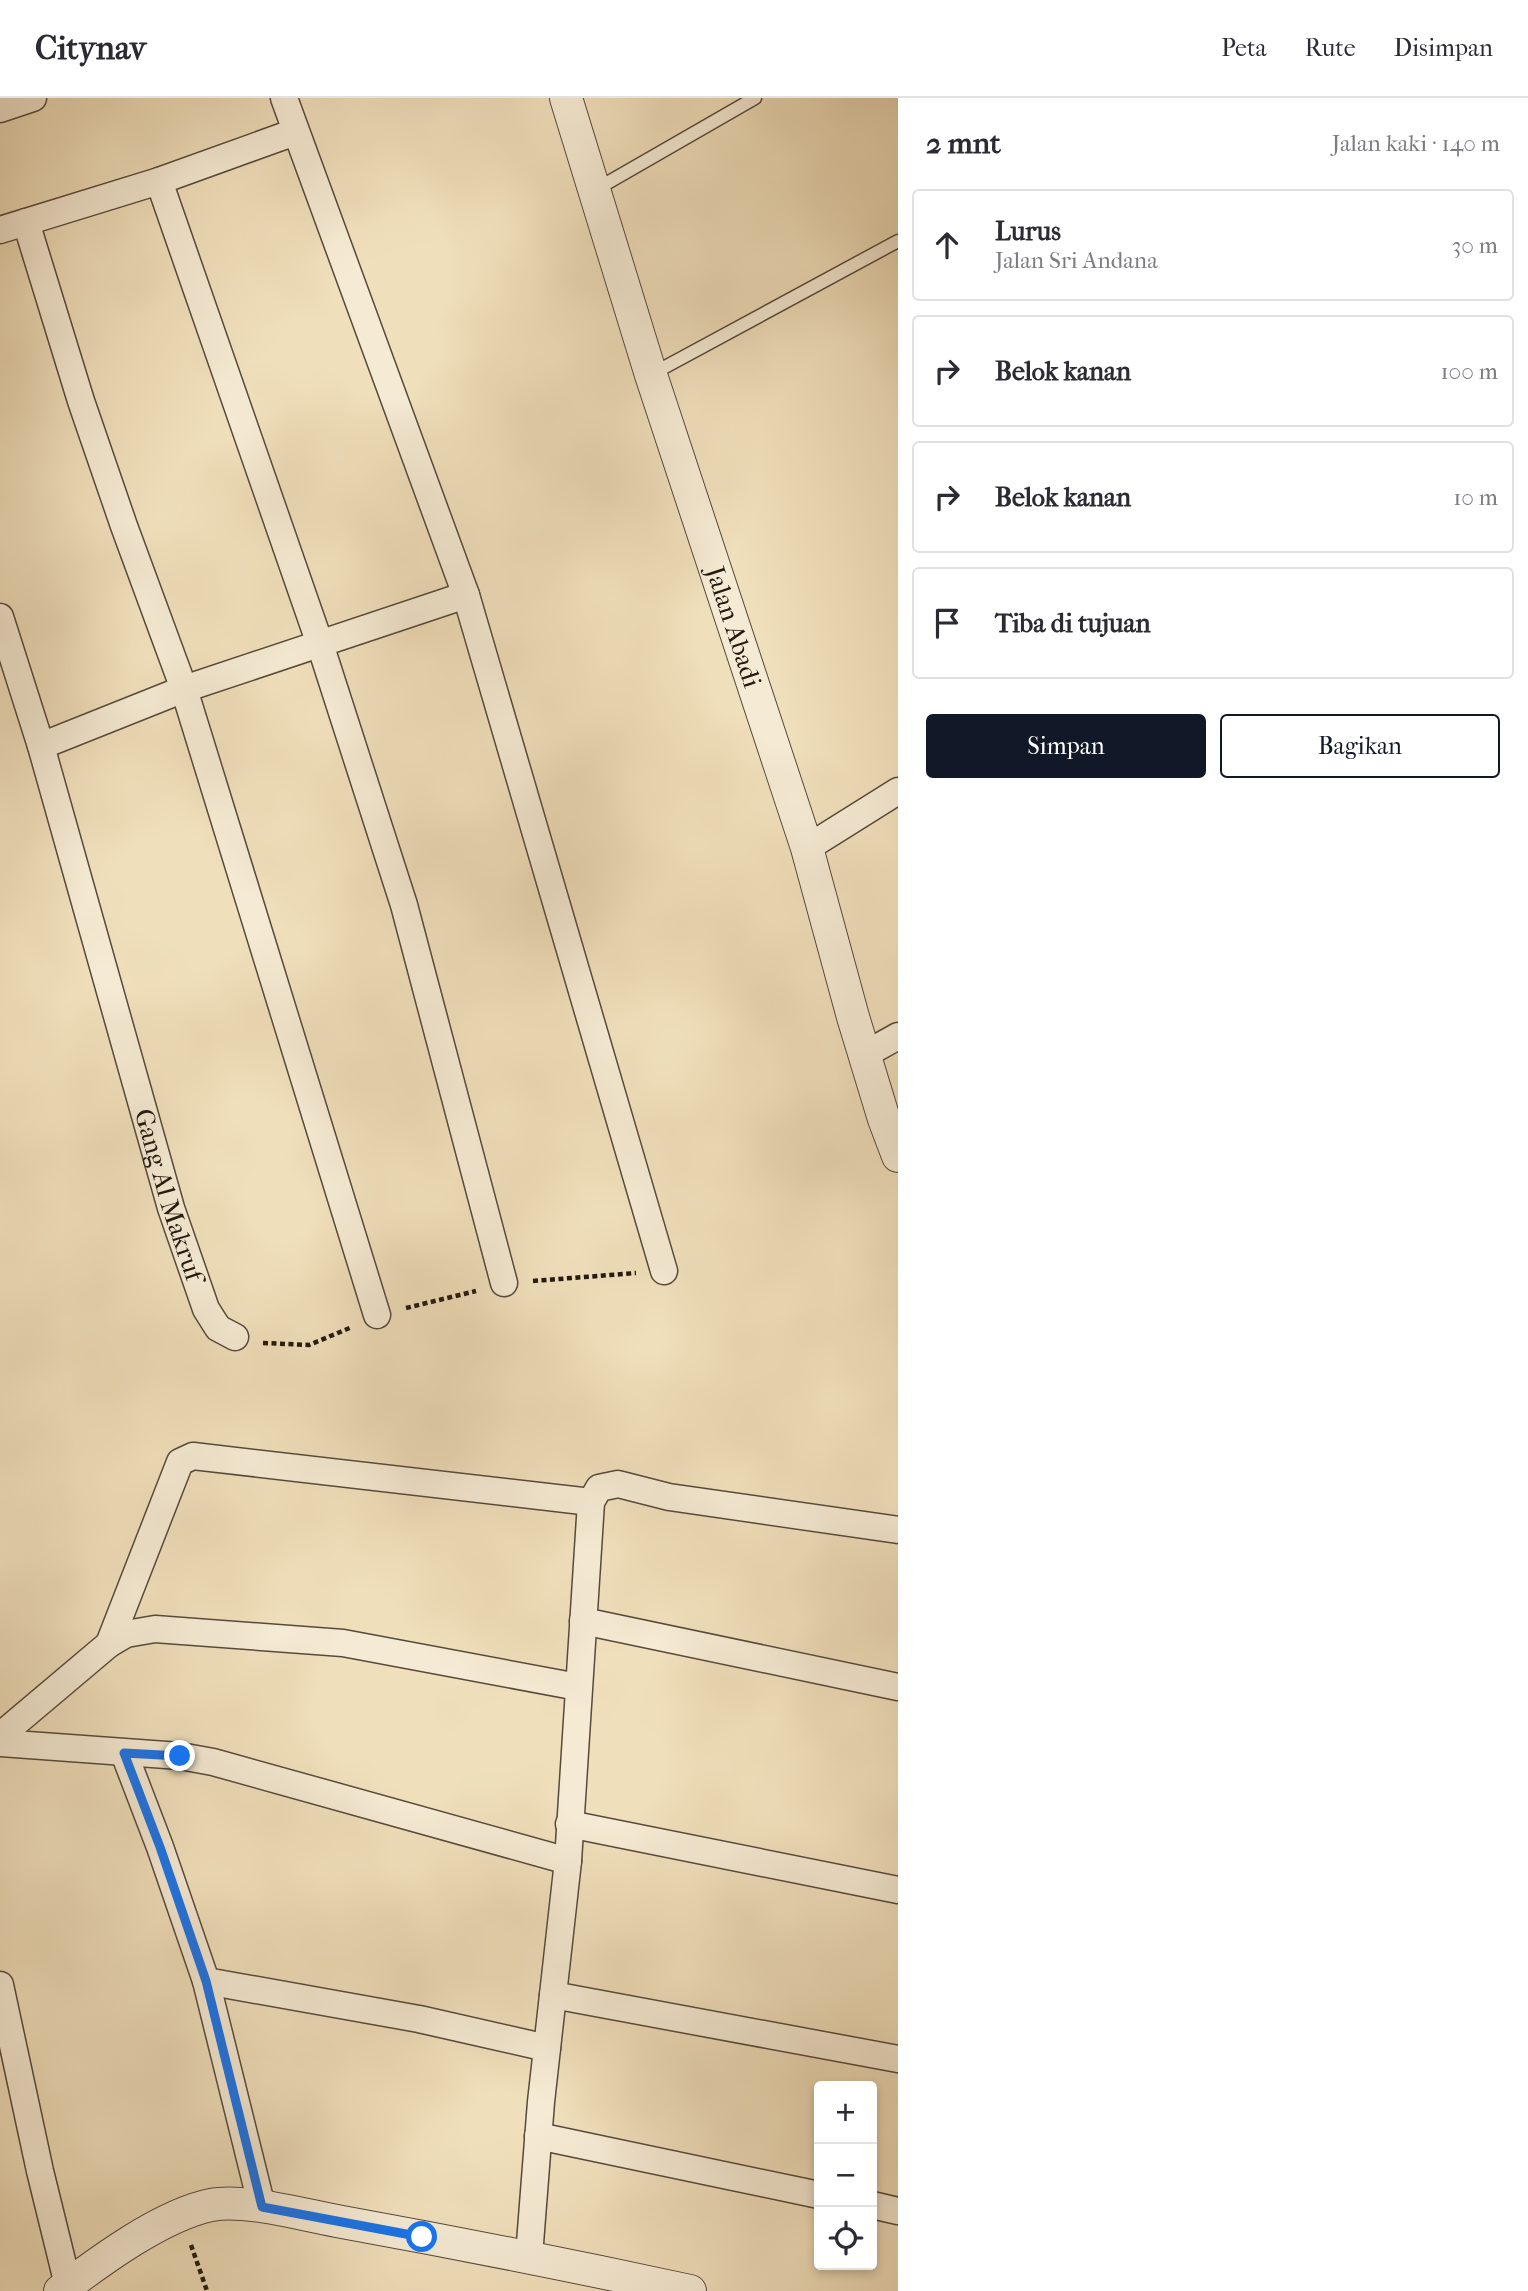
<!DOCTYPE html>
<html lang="id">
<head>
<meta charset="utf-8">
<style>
	:root { --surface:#fff; --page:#f7f7f7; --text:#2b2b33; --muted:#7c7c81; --line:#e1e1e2; --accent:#111827 }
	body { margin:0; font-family:"IM FELL French Canon",serif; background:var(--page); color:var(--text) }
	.controls { position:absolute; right:21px; bottom:21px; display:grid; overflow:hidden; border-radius:7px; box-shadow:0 4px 10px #0003 }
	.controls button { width:63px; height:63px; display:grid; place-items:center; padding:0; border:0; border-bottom:2px solid var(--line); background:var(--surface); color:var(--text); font:35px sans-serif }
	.stop { position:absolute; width:21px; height:21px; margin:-16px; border:5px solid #1a73e8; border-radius:50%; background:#fff }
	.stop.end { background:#1a73e8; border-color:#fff; box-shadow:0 2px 7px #0008 }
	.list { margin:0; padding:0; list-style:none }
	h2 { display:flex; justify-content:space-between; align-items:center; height:91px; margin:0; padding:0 28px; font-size:30px }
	h2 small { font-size:23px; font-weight:400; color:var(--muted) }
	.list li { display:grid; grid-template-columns:46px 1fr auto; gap:21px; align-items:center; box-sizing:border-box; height:112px; margin:0 14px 14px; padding:0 14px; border:2px solid var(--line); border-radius:7px }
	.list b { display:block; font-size:26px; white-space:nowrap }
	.list p { margin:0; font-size:23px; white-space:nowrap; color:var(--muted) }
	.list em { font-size:23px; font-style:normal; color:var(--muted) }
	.actions { display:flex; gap:14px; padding:21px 28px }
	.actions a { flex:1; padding:16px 0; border:2px solid var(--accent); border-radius:7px; text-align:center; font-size:24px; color:var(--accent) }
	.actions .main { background:var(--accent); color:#fff }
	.icon { flex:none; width:38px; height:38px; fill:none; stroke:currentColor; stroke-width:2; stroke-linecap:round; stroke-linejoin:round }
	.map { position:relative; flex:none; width:898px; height:2193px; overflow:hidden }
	header { display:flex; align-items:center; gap:42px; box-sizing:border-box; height:98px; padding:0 35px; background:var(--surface); border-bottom:2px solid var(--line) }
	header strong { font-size:33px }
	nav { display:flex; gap:38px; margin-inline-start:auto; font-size:24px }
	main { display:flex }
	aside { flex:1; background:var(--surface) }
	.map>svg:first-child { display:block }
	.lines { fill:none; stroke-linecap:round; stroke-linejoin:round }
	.service-casing { stroke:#564a3c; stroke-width:15 }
	.minor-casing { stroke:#564a3c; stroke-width:29 }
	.tertiary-casing { stroke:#564a3c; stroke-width:34 }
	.path { stroke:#221911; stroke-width:4.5; stroke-dasharray:5 3.5; stroke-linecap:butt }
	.service { stroke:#f5ead3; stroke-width:12 }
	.minor { stroke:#f5ead3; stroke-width:26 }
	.tertiary { stroke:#f5ead3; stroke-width:32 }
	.route { stroke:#1a73e8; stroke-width:9 }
	.labels { text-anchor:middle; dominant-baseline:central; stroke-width:7; stroke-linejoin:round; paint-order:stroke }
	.street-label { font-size:26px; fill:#221911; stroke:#f5ead3 }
</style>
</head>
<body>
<header>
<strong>Citynav</strong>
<nav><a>Peta</a><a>Rute</a><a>Disimpan</a></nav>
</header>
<main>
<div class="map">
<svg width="898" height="2193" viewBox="0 0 898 2193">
	<rect width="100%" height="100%" fill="#f0dfbb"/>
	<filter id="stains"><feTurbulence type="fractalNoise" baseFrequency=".00286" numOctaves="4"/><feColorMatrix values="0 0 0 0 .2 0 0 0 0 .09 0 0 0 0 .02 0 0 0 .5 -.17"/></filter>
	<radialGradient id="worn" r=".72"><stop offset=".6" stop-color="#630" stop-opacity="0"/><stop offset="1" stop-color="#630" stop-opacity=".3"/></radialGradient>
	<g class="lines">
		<defs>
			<path id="service" d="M595,92L755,0
				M652,276L898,143"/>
			<g id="minor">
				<path d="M284,0L466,497L664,1173"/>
				<path d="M0,11L33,0"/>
				<path d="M159,83L320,546L404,807L504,1185"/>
				<path d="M26,124L81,303L124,428L184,591L377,1217"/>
				<path d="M0,132L159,83L295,34"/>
				<path id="s1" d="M0,519L41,648L171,1110L206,1211L218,1230L235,1239"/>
				<path d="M41,648L184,591L466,497"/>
				<path d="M807,750L898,693"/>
				<path d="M864,957L898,938"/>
				<path d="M583,1523L898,1589"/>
				<path d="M109,1546L180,1364L193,1358L591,1404"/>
				<path d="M0,1638L109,1546L126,1536L155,1531L343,1545L578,1589"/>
				<path d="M0,1645L180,1658L213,1664L568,1763"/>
				<path d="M124,1655L160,1749L206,1883L419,1921L547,1950"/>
				<path d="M569,1726L898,1792"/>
				<path d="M206,1883L262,2109"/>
				<path d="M0,1887L40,2073L68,2187"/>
				<path d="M553,1897L898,1961"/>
				<path d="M538,2038L819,2097"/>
				<path d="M872,2107L898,2113"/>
				<path d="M529,2158L541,2004L568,1763L591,1404L599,1390L618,1386L669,1399L898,1432"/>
			</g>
			<g id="tertiary">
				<path id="s2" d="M566,0L651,277L807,750L853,919L884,1021L898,1058"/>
				<path d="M60,2193C100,2163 162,2117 211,2107C245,2100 307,2118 342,2124C458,2145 574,2168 690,2193"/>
			</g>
		</defs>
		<use href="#service" class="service-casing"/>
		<use href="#minor" class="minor-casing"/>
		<use href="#tertiary" class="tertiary-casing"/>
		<path class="path" d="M533,1183L636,1175
			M406,1210L476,1193
			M263,1245L309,1247L352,1229
			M191,2147L207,2193"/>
		<use href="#service" class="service"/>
		<use href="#minor" class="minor"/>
		<use href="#tertiary" class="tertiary"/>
	</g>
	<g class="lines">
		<path class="route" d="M180,1658L124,1655L160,1749L206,1883L262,2109L422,2139"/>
	</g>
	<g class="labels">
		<g class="street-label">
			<text stroke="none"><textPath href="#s2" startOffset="555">Jalan Abadi</textPath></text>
			<text stroke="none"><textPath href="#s1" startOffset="602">Gang Al Makruf</textPath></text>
		</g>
	</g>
	<rect width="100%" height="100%" filter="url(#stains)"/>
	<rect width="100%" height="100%" fill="url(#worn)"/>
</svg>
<div class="controls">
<button>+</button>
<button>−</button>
<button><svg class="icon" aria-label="locate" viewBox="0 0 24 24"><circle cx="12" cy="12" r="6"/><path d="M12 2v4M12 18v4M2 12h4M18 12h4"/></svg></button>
</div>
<div class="stop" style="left:422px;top:2139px"></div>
<div class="stop end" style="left:180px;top:1658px"></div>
</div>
<aside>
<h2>2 mnt<small>Jalan kaki · 140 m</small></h2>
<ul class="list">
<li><svg class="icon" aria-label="ahead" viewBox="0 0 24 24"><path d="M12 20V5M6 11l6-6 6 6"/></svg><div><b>Lurus</b><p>Jalan Sri Andana</p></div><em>30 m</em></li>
<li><svg class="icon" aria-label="right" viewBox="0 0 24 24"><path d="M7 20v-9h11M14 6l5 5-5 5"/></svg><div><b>Belok kanan</b></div><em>100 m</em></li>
<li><svg class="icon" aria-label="right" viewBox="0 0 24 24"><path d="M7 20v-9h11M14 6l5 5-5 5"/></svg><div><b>Belok kanan</b></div><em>10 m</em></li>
<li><svg class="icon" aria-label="arrive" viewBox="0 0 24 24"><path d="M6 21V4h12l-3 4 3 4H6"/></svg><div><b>Tiba di tujuan</b></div></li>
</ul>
<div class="actions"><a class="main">Simpan</a><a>Bagikan</a></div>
</aside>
</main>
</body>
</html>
